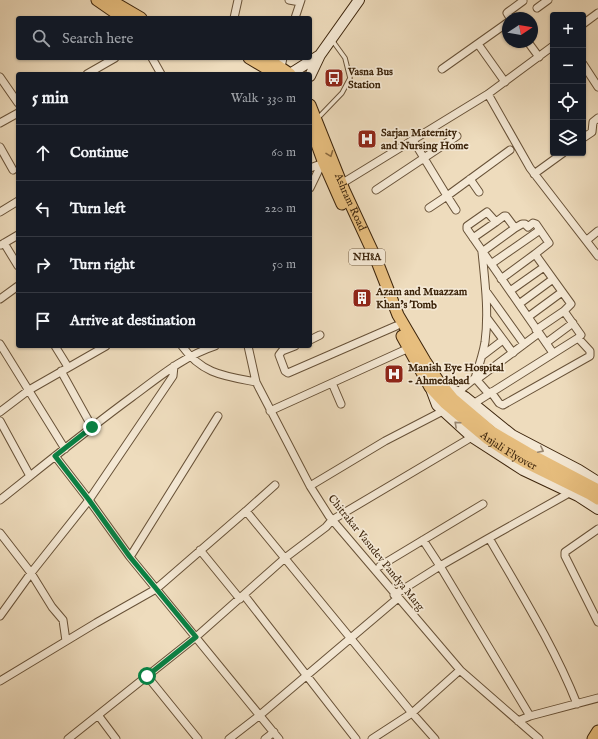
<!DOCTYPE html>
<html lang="en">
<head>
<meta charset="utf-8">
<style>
	:root { --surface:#171b24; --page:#242831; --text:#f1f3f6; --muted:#9ea1a6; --line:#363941 }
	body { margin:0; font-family:"IM FELL English",serif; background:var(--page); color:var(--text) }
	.controls { position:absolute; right:12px; top:12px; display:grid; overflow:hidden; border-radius:4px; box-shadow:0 1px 3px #0004 }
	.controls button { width:36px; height:36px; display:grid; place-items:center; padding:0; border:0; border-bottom:1px solid var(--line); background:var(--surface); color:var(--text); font:20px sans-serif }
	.compass { position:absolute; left:502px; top:12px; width:36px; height:36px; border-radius:50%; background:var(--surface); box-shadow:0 1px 3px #0004; rotate:78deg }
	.stop { position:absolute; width:12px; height:12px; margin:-9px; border:3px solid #0b8043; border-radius:50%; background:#fff }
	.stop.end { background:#0b8043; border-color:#fff; box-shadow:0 1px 4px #0008 }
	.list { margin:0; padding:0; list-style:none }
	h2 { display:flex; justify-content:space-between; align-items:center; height:52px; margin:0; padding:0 16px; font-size:17px }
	h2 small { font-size:13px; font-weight:400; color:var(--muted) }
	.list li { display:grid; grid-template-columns:26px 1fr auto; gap:12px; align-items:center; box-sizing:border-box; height:56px; padding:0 16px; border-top:1px solid var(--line) }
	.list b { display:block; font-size:15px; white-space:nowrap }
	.list em { font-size:13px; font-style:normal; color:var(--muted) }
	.icon { flex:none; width:22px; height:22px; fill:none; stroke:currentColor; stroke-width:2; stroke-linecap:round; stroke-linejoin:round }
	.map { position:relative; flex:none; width:598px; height:739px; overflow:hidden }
	.search { position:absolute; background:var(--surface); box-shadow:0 1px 3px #0004; left:16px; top:16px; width:296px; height:44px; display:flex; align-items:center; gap:10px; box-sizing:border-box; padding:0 14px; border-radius:4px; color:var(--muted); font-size:15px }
	.panel { position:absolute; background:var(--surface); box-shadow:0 1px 3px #0004; left:16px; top:72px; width:296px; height:276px; border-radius:4px }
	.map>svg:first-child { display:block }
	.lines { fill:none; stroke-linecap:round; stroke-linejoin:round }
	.lane-casing { stroke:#685238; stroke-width:5.5 }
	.street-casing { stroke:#685238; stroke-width:9 }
	.secondary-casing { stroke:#3c240b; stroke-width:12 }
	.primary-casing { stroke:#3c240b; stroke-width:13 }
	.lane { stroke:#f4e8d4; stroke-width:3.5 }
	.street { stroke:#f4e8d4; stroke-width:7 }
	.secondary { stroke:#f4e8d4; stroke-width:10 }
	.primary { stroke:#e7be7e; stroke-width:11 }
	.oneway { stroke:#89693f }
	.oneway2 { stroke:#988670 }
	.route { stroke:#0b8043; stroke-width:5 }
	.labels { text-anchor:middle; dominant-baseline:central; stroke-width:3.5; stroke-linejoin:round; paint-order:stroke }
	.shield { fill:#f4e8d4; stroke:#735f47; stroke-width:1 }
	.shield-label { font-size:10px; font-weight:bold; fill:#3c240b }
	.poi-label { font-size:11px; font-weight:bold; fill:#3c240b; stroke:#f4e8d4; text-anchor:start }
	.street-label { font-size:11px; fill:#3c240b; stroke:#f4e8d4 }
</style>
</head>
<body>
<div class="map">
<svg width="598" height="739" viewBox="0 0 598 739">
	<rect width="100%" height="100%" fill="#eedcbd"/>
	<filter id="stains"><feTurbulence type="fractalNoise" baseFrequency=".005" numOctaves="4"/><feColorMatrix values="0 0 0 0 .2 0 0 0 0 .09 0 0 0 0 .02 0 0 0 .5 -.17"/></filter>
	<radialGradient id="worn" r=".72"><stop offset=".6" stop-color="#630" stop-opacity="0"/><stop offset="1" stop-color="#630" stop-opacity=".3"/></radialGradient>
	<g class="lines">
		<defs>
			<path id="lane" d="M317,119L342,93L350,78L345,58L332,40"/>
			<path id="street" d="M289,0L300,2
				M537,8L548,0
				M234,18L238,0
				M295,18L301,0
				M510,18L507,13L508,12L523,1
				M583,24L598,13
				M528,42L539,57
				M478,44L505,82
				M152,58L161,74
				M583,64L598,87
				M281,67L283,58
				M442,69L507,23
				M87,74L115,58
				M0,77L18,103
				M488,94L530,168L598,256
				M0,123L18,113
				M583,138L592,132L593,122L598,118
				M413,140L447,196L510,150
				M0,147L13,170
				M310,168L321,164
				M534,174L563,153
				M470,179L479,192
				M341,184L488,94L553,46
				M310,188L323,161
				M376,190L457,136
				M429,208L447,196L456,210
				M0,212L18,201
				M473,238L496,222
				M587,240L598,231
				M4,243L18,266
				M1,245L18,235
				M482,252C485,282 489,312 485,342C483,354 479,366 475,378L489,394
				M482,252L515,228
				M491,264L540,230
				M501,279L535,254
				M486,291L524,344
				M510,291L544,267
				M0,299L18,286
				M519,304L553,279
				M528,317L562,292
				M487,318L513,353
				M536,330L564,311
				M310,340L320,335
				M546,343L573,323
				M0,344L65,449
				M55,346L68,367
				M182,346C202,374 224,376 256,382
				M248,346L256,382L310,486L329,516L461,671L539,739
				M295,346L282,351L279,355L285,371L288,373L396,326
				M553,353L467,229V226L487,212L496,222L504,216H506L515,228L522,224H525L528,227L533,223L536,224L549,243L535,254L571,304L564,311L581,335L578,338
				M482,356L503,340
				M61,371L92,427
				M476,380L539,333
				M332,383L341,404
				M458,392L475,378
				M473,404C508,382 543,360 578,338L590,351V356L503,405L499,403L491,392
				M270,411L409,348
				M0,412L29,390L106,346
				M0,421L30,476
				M55,456L89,500L130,557L279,739
				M310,486L385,441L443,411
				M571,492L489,538C520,592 554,646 577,704
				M0,500C44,465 87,430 132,397C159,377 184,356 215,346
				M246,511L275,485
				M598,529L565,552V556L598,622
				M0,533L31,573L52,607L63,620L66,641
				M423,540L440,566L489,538
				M200,550L240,599
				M130,557L218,416
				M380,566L483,504
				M244,595L356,739
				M394,595L440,566L530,716L518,721
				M0,616L31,573L89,500L173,376L174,366
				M147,676L198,739
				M0,681L96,623L156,589L246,511L412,713L435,739
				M98,715L116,739
				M530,716L598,698
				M68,739L196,637L285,558L326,527L332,520L472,437
				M229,739L260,715L398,598
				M265,739L274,732
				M372,739L412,713L460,670"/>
			<path id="secondary" d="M290,74L320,55
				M310,76L320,55L359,0
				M441,383L465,397L512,435L579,470L598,482
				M431,389L437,405L472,437L523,470L578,496L598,509"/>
			<g id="primary">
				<path d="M97,0L123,18"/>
				<path d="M110,0L141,18"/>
				<path d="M249,58L276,74"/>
				<path d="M266,58L290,74"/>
				<path id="s1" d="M310,105L344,190L376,259L398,315L425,361L439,382L453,399L492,432L528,453L598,490"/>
				<path d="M310,125L323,161L342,204"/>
				<path id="s2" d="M402,336L430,387L445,403L488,439L506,451L525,462L590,494L598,499"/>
				<path d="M593,739L598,731"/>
			</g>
		</defs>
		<use href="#lane" class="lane-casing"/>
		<use href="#street" class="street-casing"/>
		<use href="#secondary" class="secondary-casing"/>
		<use href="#primary" class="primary-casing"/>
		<use href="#lane" class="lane"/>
		<use href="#street" class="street"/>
		<use href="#secondary" class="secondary"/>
		<use href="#primary" class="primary"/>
	</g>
	<defs><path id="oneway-chevron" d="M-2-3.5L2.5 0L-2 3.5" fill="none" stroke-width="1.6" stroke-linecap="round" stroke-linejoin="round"/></defs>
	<use class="oneway" href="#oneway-chevron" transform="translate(330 154) rotate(69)"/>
	<g class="oneway2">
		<use href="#oneway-chevron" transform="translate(457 424) rotate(-138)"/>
		<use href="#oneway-chevron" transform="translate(541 450) rotate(27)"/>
	</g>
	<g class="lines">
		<path class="route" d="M92,427L55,456L89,500L130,557L196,637L147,676"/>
	</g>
	<defs>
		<symbol id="bus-square" viewBox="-11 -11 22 22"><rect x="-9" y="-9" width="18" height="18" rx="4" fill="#8f2418" stroke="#f4e8d4"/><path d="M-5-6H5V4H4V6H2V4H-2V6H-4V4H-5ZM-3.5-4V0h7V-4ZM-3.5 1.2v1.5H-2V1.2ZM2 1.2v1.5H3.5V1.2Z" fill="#fff"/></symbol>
		<symbol id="hospital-square" viewBox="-11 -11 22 22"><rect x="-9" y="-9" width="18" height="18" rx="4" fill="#8f2418" stroke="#f4e8d4"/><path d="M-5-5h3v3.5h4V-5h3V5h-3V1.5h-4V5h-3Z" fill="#fff"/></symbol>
		<symbol id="building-square" viewBox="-11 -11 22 22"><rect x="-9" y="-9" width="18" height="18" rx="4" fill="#8f2418" stroke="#f4e8d4"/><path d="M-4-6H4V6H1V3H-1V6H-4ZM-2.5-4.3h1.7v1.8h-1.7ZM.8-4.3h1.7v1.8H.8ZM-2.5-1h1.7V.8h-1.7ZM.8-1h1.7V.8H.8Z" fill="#fff"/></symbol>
	</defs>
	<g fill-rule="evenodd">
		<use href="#bus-square" x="323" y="67" width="22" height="22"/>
		<use href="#hospital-square" x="356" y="128" width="22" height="22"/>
		<use href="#building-square" x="351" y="287" width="22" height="22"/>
		<use href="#hospital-square" x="383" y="363" width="22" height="22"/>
	</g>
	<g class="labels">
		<rect class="shield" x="349" y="249" width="36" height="16" rx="3"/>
		<g class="shield-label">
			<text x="367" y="257">NH8A</text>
		</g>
		<g class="poi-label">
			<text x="348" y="72">Vasna Bus<tspan x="348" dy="13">Station</tspan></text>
			<text x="381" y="133">Sarjan Maternity<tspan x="381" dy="13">and Nursing Home</tspan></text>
			<text x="376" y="292">Azam and Muazzam<tspan x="376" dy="13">Khan's Tomb</tspan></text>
			<text x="408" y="368">Manish Eye Hospital<tspan x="408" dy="13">- Ahmedabad</tspan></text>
		</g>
		<g class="street-label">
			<text stroke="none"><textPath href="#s1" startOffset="105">Ashram Road</textPath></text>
			<text stroke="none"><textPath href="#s2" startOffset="160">Anjali Flyover</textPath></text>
			<text transform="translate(376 553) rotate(51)">Chitrakar Vasudev Pandya Marg</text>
		</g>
	</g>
	<rect width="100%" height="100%" filter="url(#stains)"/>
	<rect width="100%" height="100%" fill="url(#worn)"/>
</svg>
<div class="controls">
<button>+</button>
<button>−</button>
<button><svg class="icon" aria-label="locate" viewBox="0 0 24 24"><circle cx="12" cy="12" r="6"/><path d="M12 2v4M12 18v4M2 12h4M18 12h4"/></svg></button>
<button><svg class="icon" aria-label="layers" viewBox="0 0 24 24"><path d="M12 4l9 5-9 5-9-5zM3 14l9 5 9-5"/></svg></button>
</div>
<svg class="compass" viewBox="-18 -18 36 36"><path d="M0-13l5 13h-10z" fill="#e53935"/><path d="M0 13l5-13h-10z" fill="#9ea1a6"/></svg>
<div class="stop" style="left:147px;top:676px"></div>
<div class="stop end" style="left:92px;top:427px"></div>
<div class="search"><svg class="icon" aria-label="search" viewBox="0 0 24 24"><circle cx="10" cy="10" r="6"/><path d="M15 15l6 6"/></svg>Search here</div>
<section class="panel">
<h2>5 min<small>Walk · 330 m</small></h2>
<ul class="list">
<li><svg class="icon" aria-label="ahead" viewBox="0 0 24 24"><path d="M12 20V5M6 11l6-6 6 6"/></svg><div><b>Continue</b></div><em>60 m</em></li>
<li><svg class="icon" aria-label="left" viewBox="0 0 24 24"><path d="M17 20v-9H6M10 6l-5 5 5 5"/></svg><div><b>Turn left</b></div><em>220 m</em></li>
<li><svg class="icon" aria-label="right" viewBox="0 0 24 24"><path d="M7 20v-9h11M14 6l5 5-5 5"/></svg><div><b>Turn right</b></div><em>50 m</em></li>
<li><svg class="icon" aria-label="arrive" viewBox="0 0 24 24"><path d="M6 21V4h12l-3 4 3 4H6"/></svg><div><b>Arrive at destination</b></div></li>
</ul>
</section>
</div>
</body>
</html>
